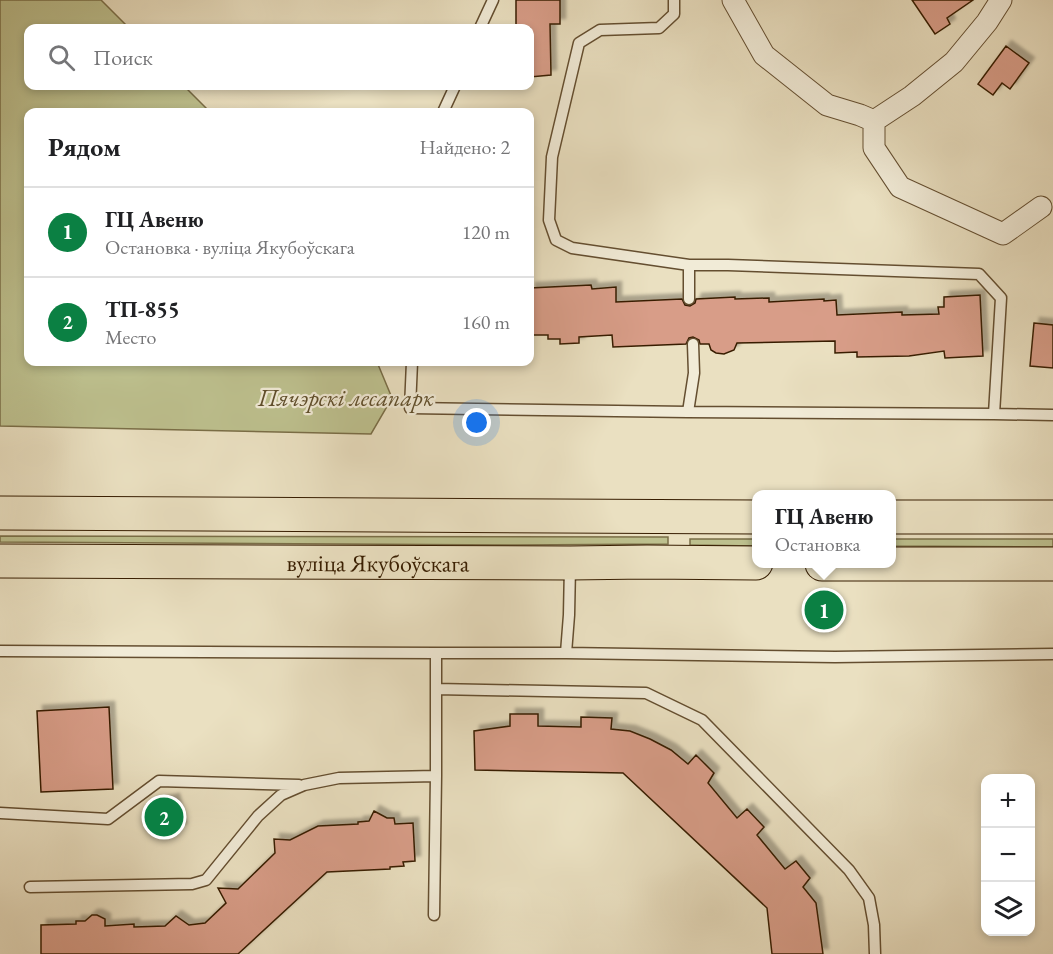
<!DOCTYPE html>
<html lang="ru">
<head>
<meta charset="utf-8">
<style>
	:root { --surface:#fff; --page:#f6f6f6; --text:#202124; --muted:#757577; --line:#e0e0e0; --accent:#0b8043 }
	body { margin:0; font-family:"EB Garamond",serif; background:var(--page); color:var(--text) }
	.controls { position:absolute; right:18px; bottom:18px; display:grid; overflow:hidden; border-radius:12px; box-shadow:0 3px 9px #0003 }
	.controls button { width:54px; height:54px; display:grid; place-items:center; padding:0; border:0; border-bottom:2px solid var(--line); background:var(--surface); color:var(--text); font:30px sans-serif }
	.you { position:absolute; left:477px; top:423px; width:21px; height:21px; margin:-15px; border:4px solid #fff; border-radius:50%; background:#1a73e8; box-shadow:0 0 0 9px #1a73e833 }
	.badge { display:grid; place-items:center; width:39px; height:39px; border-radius:50%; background:var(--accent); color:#fff; font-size:20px; font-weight:700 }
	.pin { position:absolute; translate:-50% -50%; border:3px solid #fff; box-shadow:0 2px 6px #0006 }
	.popup { position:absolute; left:752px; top:490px; width:144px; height:78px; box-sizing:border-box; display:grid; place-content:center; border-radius:12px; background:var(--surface); filter:drop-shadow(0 2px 4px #0005); font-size:20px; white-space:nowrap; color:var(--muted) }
	.popup b { font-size:22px; color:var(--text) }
	.popup::after { content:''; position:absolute; left:50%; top:100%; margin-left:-12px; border:12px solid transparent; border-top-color:var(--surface) }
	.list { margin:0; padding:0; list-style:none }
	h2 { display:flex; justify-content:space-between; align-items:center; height:78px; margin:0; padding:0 24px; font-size:26px }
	h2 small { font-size:20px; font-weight:400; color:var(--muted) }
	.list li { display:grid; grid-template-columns:39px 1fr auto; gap:18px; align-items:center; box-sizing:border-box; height:90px; padding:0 24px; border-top:2px solid var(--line) }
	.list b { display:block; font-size:22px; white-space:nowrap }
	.list p { margin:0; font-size:20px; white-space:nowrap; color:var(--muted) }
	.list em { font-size:20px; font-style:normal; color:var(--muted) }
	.icon { flex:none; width:33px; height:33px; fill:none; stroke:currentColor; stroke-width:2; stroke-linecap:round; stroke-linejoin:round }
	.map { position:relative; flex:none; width:1053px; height:954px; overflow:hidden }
	.search { position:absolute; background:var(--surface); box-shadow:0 3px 9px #0003; left:24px; top:24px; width:510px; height:66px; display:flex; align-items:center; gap:15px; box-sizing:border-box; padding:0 21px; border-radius:12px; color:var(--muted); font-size:22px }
	.panel { position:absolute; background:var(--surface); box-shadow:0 3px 9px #0003; left:24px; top:108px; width:510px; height:258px; border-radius:12px }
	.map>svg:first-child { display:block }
	.green { fill:#bdc08e; stroke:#7a6e47; stroke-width:1.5 }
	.building { fill:#d89d88; stroke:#371d00; stroke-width:1.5; filter:url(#shadow) }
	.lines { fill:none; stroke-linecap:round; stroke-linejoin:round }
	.lane-casing { stroke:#644e30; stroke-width:13 }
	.street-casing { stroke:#644e30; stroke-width:23 }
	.primary-casing { stroke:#371d00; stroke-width:35 }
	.lane { stroke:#f1ebd7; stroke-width:10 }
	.street { stroke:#f1ebd7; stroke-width:21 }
	.primary { stroke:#eae0c1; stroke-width:33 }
	.labels { text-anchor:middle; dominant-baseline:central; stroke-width:4.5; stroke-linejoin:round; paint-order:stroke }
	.park-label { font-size:24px; font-style:italic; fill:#5f4e2b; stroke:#f1ebd7 }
	.street-label { font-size:24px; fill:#371d00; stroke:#f1ebd7 }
</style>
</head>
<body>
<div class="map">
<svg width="1053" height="954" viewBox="0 0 1053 954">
	<defs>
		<filter id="shadow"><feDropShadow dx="5.5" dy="-5.5" stdDeviation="1.5" flood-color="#0004"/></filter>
	</defs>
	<rect width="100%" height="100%" fill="#eae0c1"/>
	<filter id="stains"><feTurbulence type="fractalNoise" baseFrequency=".00333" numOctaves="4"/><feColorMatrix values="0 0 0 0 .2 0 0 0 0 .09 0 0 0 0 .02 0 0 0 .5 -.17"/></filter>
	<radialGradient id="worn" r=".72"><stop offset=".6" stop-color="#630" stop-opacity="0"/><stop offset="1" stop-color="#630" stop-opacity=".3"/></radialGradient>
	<path class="green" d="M0,0H101L129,28H28V86H184L210,112H28V362H377L392,398L371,434L0,426Z
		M0,536L668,537V544L516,545L0,542Z
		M690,539H756V546L690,545Z
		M892,539H1053V547L892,546Z"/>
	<path class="building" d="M516,0H560V24H550L551,75L530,77V28H516Z
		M912,0H973L947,18L950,24L935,34Z
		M1006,46L1029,63L1010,89L1002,83L993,95L978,84Z
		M591,285L592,289L616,287V302L682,299L685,305L690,306L695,303L696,299L735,297V299L769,298V302L824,299V301L836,300L837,315L902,312V315L939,314L938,307H944V297L980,295L983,356L945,358L944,351L909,356L857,357V352L835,353V341L737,343L734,350L724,354L716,353L711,350L709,344H700L699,340L693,337L689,338L686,344L613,347L612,335L579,337V343L560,344V339H548V335H530V288Z
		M1034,323L1053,325V368L1030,366Z
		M109,707L113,789L41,792L37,711Z
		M510,714H538V726L581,727V717L612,718L611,729L630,731L650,739L671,750L688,764L696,755L714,773L708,783L737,818L747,809L764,827L757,835L785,869L796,861L810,878L803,887L816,903L823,954H772L767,908L623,773L475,770L474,731L510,726Z
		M174,799L181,829L153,834L146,805Z
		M374,811L387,818H394L395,824L413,823L415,861L403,862L404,866L390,867V869L327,872L238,954H41V925L76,924V921H85L92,915H97L105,919V926L134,924V927L165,926L176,916L189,925L205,923L226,903L218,888L238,889L275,853L274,839L290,840L318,826L358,824V822L369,821Z"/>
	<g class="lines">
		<defs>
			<path id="lane" d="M674,0V14L659,28L600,30L579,43L552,157L549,220L556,240L572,248L689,265H728L979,274L1001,298L994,414
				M480,28L493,0
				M443,112L455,86
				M689,265V299
				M693,344L694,373L688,412L994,414L1053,415
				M412,362L410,408L688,412
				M0,651L436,653V689L646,693L702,720L849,870L869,898L874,925L875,954
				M436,653H566L835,657L1053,654
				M566,653L569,615L570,566
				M0,813L108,819L159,781L299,785
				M30,887L192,884L206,880L258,816L281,795L304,785L339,778L436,776V689
				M434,915L436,776"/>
			<path id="street" d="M733,0L764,55L827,105L860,115L874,121
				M1001,0L987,22L954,62L912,96L874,121V148L900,187L1003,234L1041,207"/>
			<g id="primary">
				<path d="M0,513L756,517"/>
				<path d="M892,517H1053"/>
				<path id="s1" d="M0,561L570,563L647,562L756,563"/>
				<path d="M822,564H1053"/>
			</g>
		</defs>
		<use href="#lane" class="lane-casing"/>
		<use href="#street" class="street-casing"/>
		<use href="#primary" class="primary-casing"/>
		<use href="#lane" class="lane"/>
		<use href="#street" class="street"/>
		<use href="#primary" class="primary"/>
	</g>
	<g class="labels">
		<g class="park-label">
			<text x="346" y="397">Пячэрскі лесапарк</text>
		</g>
		<g class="street-label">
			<text stroke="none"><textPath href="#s1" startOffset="378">вуліца Якубоўскага</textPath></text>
		</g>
	</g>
	<rect width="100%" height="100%" filter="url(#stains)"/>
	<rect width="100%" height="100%" fill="url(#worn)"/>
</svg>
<div class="controls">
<button>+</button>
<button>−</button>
<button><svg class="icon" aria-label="layers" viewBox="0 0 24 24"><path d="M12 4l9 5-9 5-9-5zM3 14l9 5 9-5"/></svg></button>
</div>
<div class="you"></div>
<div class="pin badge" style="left:824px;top:610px">1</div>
<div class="popup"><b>ГЦ Авеню</b>Остановка</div>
<div class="pin badge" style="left:164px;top:817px">2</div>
<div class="search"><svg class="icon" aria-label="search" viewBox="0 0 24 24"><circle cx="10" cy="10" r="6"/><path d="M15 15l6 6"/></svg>Поиск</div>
<section class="panel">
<h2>Рядом<small>Найдено: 2</small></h2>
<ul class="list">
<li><span class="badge">1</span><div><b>ГЦ Авеню</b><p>Остановка · вуліца Якубоўскага</p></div><em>120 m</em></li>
<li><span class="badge">2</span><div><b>ТП-855</b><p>Место</p></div><em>160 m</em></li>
</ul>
</section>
</div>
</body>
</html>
